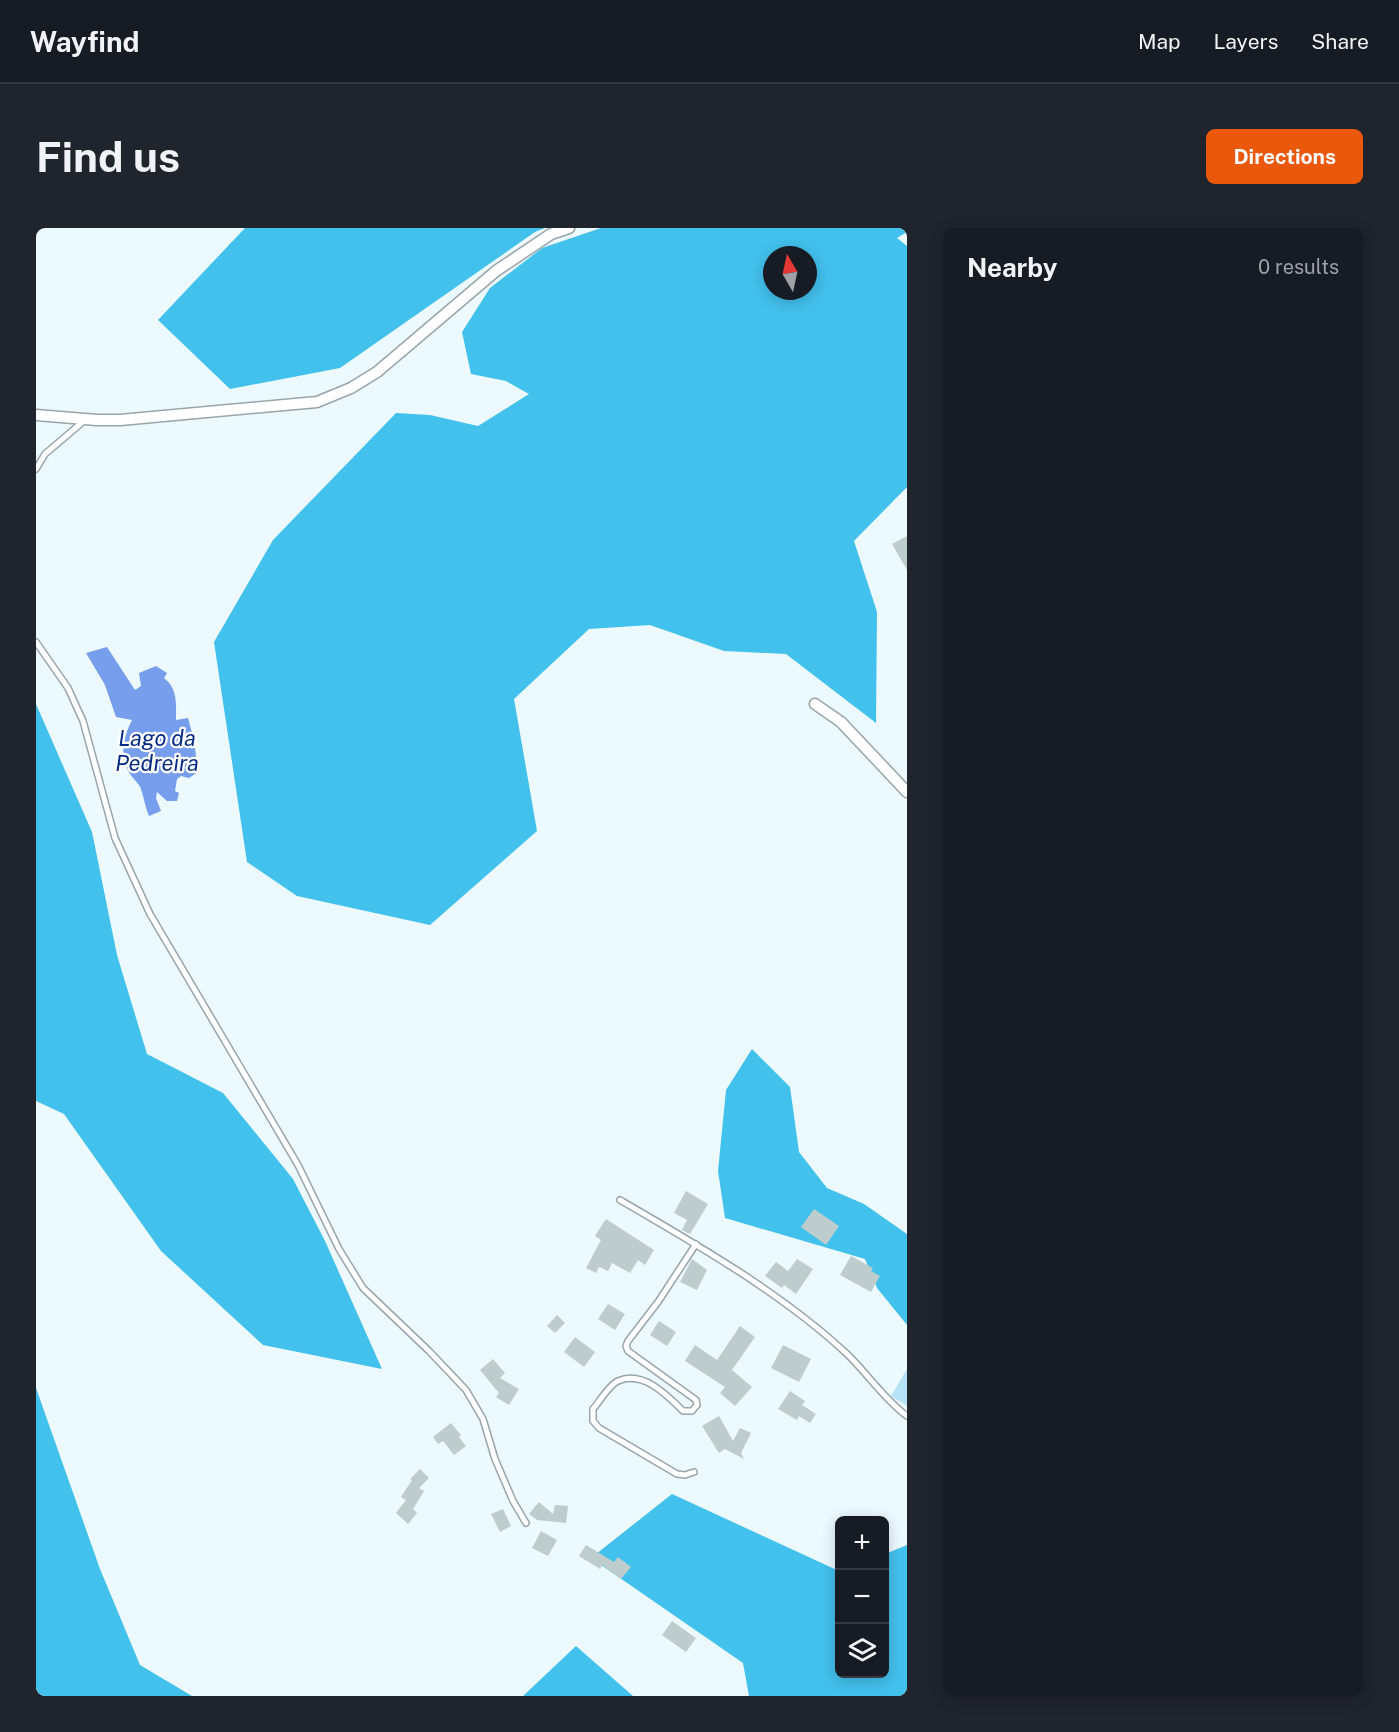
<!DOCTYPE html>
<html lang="en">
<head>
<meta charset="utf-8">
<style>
	:root { --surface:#171b24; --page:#20242c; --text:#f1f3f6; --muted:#9ea1a6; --line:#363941; --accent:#ea580c }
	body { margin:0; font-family:"Public Sans",sans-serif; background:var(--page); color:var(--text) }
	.controls { position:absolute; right:18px; bottom:18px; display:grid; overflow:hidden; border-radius:9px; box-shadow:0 3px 15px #0003 }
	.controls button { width:54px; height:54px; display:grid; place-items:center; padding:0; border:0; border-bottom:2px solid var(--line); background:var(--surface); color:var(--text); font:30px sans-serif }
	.compass { position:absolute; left:727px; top:18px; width:54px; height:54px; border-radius:50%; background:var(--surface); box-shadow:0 3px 15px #0003; rotate:351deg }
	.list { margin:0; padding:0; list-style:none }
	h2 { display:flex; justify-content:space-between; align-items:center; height:78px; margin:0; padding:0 24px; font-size:26px }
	h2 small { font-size:20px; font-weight:400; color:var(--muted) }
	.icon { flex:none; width:33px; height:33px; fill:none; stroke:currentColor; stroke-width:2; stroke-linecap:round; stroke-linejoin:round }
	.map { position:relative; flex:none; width:871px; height:1468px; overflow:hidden; border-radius:9px }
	header { display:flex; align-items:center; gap:36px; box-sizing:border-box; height:84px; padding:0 30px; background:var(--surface); border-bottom:2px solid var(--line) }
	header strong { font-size:28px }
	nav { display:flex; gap:33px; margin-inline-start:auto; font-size:21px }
	.intro { display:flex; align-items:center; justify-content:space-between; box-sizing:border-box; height:144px; padding:0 36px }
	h1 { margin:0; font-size:42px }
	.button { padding:15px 27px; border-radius:9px; background:var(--accent); color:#fff; font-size:21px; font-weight:700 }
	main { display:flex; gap:36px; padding:0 36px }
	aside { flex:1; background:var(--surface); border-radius:9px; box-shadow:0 3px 15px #0003 }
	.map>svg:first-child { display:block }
	.green { fill:#b7e3f6 }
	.forest { fill:#43c1ed; fill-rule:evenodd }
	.water { fill:#769eed }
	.building { fill:#bdcccd }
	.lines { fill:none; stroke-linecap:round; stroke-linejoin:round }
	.service-casing { stroke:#98a5aa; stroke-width:8 }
	.minor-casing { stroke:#98a5aa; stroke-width:13 }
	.service { stroke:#fff; stroke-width:5 }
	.minor { stroke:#fff; stroke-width:10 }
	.labels { text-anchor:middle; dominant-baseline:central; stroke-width:4.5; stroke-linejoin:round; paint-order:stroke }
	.water-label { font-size:22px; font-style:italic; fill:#062b85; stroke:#fff }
</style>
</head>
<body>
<header>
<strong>Wayfind</strong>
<nav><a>Map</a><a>Layers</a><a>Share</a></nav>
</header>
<div class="intro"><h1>Find us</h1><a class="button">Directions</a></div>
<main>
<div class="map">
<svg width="871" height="1468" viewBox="0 0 871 1468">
	<rect width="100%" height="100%" fill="#ecf9ff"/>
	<path class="green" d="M871,1141V1178L855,1168Z"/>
	<path class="forest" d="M209,0H509L499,4L304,140L194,161L122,92Z
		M565,0H871V4L861,10L871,18V259L818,313L841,384L840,495L750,426L688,423L614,397L553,401L478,471L501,603L394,697L261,668L211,634L178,414L237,312L360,185L394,187L442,198L493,166L470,153L435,146L426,104L454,60L506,20ZM736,27H772V63H736Z
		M0,476L56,604L81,727L111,826L187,865L257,951L289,1013L346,1141L227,1117L125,1023L28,886L0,873Z
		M716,821L754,859L763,924L791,960L828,976L871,1006V1097L841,1060L829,1031L689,990L682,943L690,862Z
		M0,1160L64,1341L104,1437L156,1468H0Z
		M636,1266L803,1343L804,1446H848L849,1326L871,1317V1468H713L707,1435L555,1330Z
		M540,1418L597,1468H487Z"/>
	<path class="water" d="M71,419L99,462L105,458L103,445L120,438L131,445L128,450C142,461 140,476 140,492L152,490L158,512L162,544L153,550L145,548L141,551L139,563L143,565L141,573H131L121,564L120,570L125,583L113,588C109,579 108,570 105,561C103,555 97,551 94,546C83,527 87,510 96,492L80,489L69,457L50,425Z"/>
	<path class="building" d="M871,308V342L856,316Z
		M650,963L672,976L654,1006L646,1002L651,992L638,985Z
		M778,981L803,998L790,1017L765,999Z
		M570,991L618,1022L609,1037L602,1032L594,1045L576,1035L572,1043L563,1039L560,1045L550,1040L565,1012L559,1008Z
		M815,1028L837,1040L835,1043L844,1048L835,1064L804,1047Z
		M656,1031L671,1042L661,1062L644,1054Z
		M761,1031L777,1041L760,1066L748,1057L746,1060L729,1048L740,1034L752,1043Z
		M572,1076L589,1086L579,1102L562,1091Z
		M521,1087L529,1095L519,1105L511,1098Z
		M623,1093L640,1104L631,1118L614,1107Z
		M704,1098L719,1109L696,1142L716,1159L699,1178L684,1165L689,1159L649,1133L659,1117L681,1132Z
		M539,1109L559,1124L548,1139L528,1124Z
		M747,1117L775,1131L763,1154L735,1140Z
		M457,1131L469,1145L464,1150L483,1161L473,1177L460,1169L463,1165L444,1142Z
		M754,1163L769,1173L766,1177L780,1186L774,1195L763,1188L761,1192L742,1181Z
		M683,1188L697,1213L704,1200L715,1205L705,1225L708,1231L689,1221L683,1225L666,1198Z
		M415,1195L425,1207L423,1209L430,1218L418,1227L407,1213L402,1216L397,1209Z
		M384,1241L393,1250L383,1260L388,1263L377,1281L381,1285L372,1296L360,1285L370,1272L365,1269L376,1252L374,1251Z
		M503,1274L517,1286L519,1277L532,1278L530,1295L501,1292L493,1286Z
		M467,1281L475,1298L464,1304L455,1286Z
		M505,1303L521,1312L512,1328L496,1320Z
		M550,1317L578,1334L582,1329L595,1339L585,1351L566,1337L564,1341L543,1328Z
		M636,1393L660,1410L650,1424L626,1407Z"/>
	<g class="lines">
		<defs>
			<path id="service" d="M0,241L9,226L49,192
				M0,414L32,460L47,493L79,610L114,686L262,937L303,1021L327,1060L393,1123L430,1162L447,1191L459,1231L477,1273L490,1295
				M584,972C660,1016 747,1066 811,1126C832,1146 847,1170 871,1188
				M658,1244L649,1247L641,1246L563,1200L557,1193V1181C564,1173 573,1157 582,1153C607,1142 631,1167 647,1183H656L661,1177L660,1172L592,1123L590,1118L592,1113L622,1074L660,1016"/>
			<path id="minor" d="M0,187L61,192H84L281,174L315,160L341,144L460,43L515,6L533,0
				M779,476L805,494L871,564"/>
		</defs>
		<use href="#service" class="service-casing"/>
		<use href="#minor" class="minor-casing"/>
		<use href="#service" class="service"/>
		<use href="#minor" class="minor"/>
	</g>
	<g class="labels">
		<g class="water-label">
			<text x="121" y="510">Lago da<tspan x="121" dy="25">Pedreira</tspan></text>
		</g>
	</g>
</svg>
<div class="controls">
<button>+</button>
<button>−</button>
<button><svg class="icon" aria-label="layers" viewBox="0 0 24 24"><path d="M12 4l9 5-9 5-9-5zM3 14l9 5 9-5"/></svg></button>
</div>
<svg class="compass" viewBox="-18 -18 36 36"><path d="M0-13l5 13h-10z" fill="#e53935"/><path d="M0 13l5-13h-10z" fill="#9ea1a6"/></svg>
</div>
<aside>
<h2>Nearby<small>0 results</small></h2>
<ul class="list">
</ul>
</aside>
</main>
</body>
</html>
